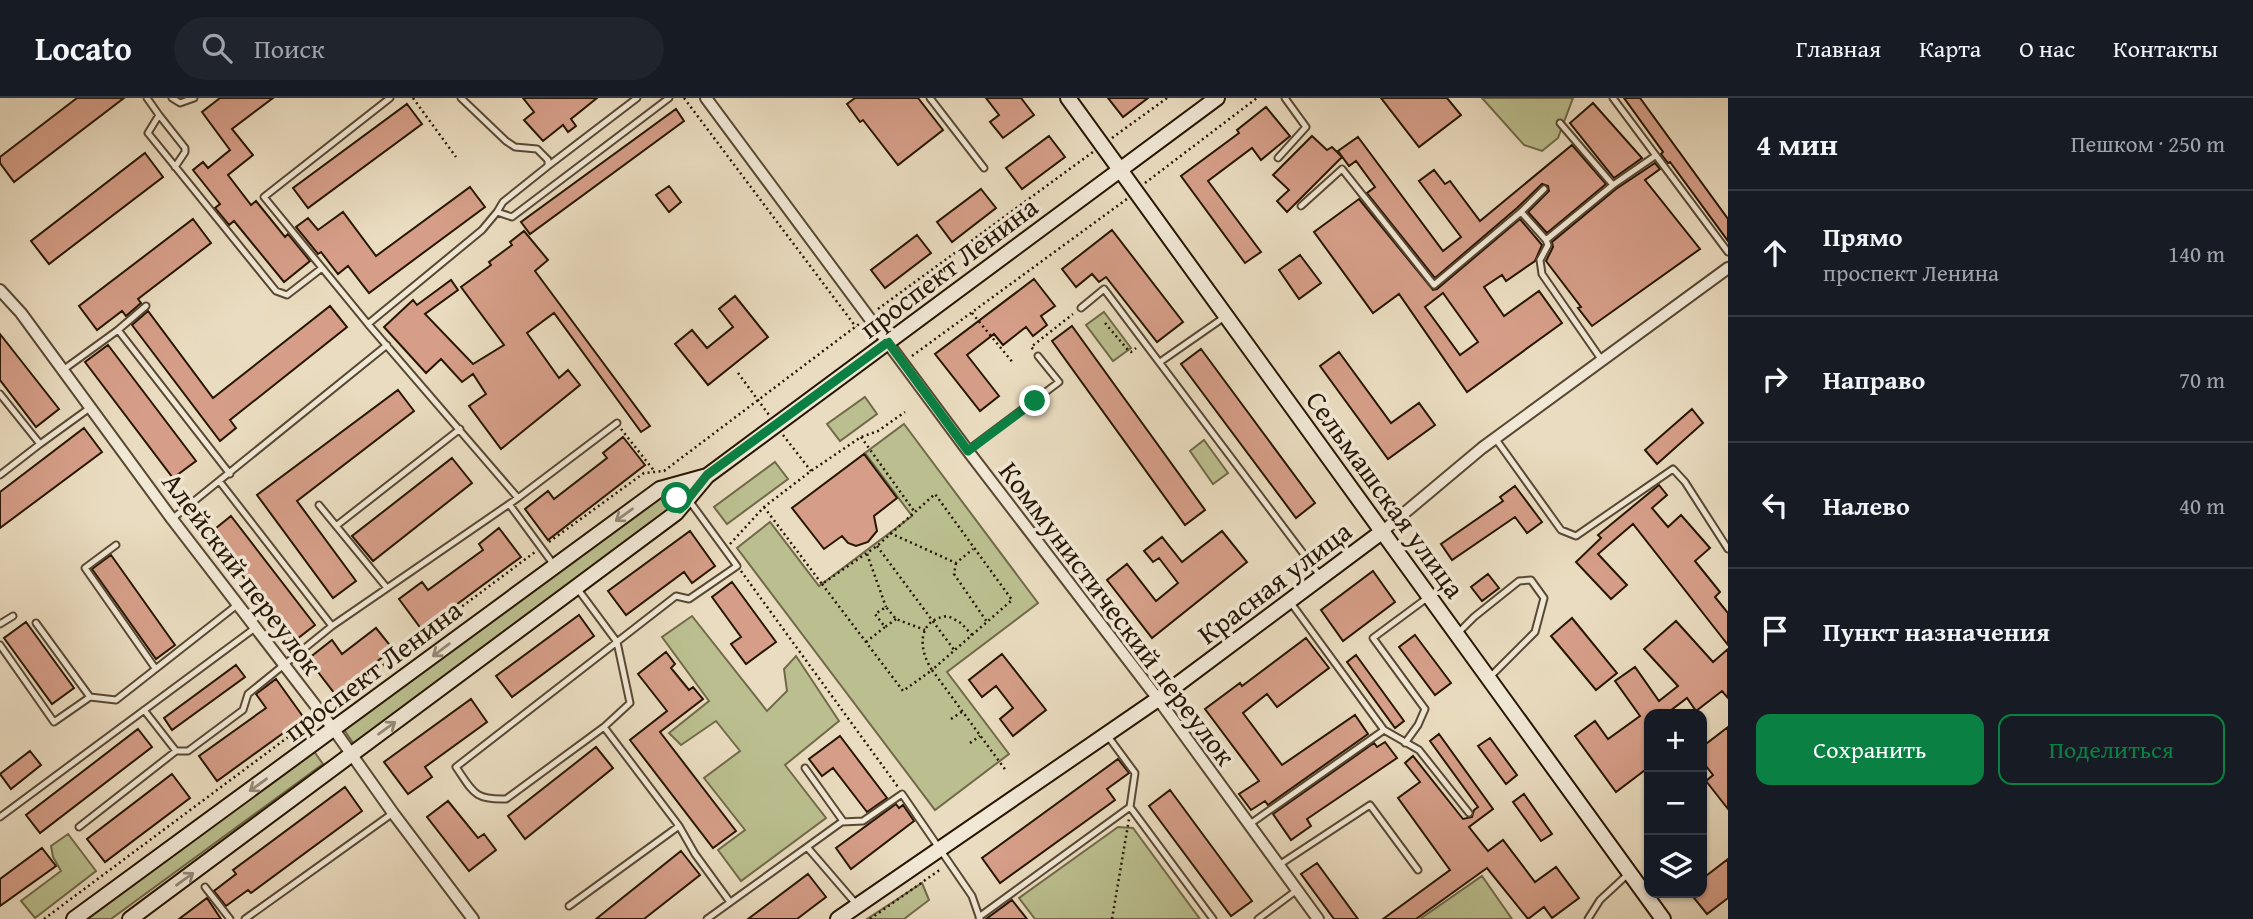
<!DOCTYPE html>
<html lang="ru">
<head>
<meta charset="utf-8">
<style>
	:root { --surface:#171b24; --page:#20242c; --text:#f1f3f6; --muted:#9ea1a6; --line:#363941; --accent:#0b8043 }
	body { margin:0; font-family:"Gentium Book Plus",serif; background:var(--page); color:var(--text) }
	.controls { position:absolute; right:21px; bottom:21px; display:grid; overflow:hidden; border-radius:14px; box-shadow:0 2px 5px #0004 }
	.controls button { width:63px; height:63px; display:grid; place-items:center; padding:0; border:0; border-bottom:2px solid var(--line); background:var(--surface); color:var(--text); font:35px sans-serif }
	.stop { position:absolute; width:21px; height:21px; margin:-16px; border:5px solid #0b8043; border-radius:50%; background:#fff }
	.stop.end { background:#0b8043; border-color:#fff; box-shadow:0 2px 7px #0008 }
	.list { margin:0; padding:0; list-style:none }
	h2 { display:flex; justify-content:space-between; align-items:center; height:91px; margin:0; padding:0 28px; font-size:30px }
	h2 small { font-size:23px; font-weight:400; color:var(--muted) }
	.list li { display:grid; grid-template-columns:46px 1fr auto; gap:21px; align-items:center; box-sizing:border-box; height:126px; padding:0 28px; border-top:2px solid var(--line) }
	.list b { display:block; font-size:26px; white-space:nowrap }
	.list p { margin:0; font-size:23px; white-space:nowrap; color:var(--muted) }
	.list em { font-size:23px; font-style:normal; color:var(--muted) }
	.actions { display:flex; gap:14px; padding:21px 28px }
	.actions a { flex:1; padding:16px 0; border:2px solid var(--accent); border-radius:14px; text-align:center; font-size:24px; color:var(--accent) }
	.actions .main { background:var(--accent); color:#fff }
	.icon { flex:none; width:38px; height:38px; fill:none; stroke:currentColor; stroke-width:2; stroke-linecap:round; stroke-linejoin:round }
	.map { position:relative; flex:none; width:1728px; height:821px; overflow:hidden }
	header { display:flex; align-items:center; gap:42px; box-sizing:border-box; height:98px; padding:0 35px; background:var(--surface); border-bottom:2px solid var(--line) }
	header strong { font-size:33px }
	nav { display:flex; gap:38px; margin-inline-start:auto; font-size:24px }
	.search { width:490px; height:63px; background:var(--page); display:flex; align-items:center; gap:18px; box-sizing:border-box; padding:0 24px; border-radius:38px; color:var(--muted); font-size:26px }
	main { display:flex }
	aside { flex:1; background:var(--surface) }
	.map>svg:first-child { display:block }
	.green { fill:#bbbf8f; stroke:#716a49; stroke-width:2 }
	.building { fill:#d69e88; stroke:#271603; stroke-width:2; fill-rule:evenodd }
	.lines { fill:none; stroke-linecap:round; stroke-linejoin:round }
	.lane-casing { stroke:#584832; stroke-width:9 }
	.street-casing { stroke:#584832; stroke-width:14 }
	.secondary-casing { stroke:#271603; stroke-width:18 }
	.path { stroke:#271603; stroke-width:2.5; stroke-dasharray:2 3.5; stroke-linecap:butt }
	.lane { stroke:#f1e8d6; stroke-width:5 }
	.street { stroke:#f1e8d6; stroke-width:10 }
	.secondary { stroke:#f1e8d6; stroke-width:14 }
	.oneway { stroke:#968a77 }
	.route { stroke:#0b8043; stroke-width:9 }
	.labels { text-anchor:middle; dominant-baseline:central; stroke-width:7; stroke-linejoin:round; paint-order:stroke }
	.street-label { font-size:28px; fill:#271603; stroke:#f1e8d6 }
</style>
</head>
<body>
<header>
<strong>Locato</strong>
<div class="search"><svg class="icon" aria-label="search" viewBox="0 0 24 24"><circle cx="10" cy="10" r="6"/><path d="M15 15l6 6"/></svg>Поиск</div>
<nav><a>Главная</a><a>Карта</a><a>О нас</a><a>Контакты</a></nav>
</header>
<main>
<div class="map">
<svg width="1728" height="821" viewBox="0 0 1728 821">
	<rect width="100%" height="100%" fill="#eadcc0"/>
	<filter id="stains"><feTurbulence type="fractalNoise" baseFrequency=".00286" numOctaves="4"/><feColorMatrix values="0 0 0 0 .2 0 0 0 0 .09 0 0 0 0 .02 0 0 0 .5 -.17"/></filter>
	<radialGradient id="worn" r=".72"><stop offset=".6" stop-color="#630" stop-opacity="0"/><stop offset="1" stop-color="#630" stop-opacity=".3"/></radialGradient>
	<path class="green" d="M1482,0H1573L1558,40L1542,53L1524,47Z
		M1104,214L1131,250L1113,263L1086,227Z
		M865,299L877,316L840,343L827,326Z
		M904,326L1038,505L947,574L1009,656L935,712L737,450L770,424L819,488L912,418L865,355Z
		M1204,342L1228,375L1213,386L1190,353Z
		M775,364L788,381L727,426L714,409Z
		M664,394H672L677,402L673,412L355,648L343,630Z
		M692,518L767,613L787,593L784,571L796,558L839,623L785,667L826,720L741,783L718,752L745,732L704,680L740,653L716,623L681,647L669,635L709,603L662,539Z
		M313,652L323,666L111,821H85Z
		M1118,729L1133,730L1200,821H1035L1019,800Z
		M68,736L96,773L35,820L21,803L61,773L53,759L51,748Z
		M1482,778L1512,821H1420Z
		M922,785L929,802L904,821H867Z"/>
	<path class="building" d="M77,0H124L14,84L0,65V59Z
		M220,0H273L232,31L253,57L228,77L251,107L256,103L285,139L288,136L310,163L284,184L234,123L229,127L215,110L220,106L193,72L203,64L208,70L230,52L202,14Z
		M523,0H597L571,21L576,28L568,34L563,27L543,43L524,22L534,14Z
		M855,0H918L943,32L898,67L863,22L860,24L847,6Z
		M986,0H1021L1034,17L1003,40L990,24L999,17Z
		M1108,0H1148L1123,19Z
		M1381,0H1447L1461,17L1419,49Z
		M1624,0H1640L1728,121V143L1670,64L1668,65L1661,56L1663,54Z
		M1593,5L1642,60L1614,80L1570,25Z
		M407,6L422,26L308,110L293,90Z
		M1266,9L1290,38L1261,62L1252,50L1208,83L1261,154L1245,165L1181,78L1239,35L1237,32Z
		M676,11L684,23L530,136L521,124Z
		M1049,38L1065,59L1022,91L1006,70Z
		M1312,38L1327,52L1332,49L1342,59L1287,114L1277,103L1289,92L1273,77Z
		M1358,39L1443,153L1461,139L1419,83L1434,72L1445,86L1450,83L1480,123L1572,47L1606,86L1547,135L1528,114L1549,93L1548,88L1542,86L1517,110L1435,180L1367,95L1375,89L1356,63L1349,68L1338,53Z
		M145,55L163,79L49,166L31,143Z
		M1655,65L1660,71L1645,82L1700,151L1592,228L1578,210L1581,209L1546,163L1553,149L1552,144L1616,91Z
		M669,88L681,104L669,114L656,97Z
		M470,89L485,109L369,195L348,168L338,176L321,154L318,156L296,129L308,120L318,132L343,114L376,158Z
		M981,91L996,110L952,144L937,124Z
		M1359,101L1433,192L1437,191L1520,121L1542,147L1535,163L1506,183L1502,177L1484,189L1504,218L1539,193L1562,225L1467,294L1399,196L1373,215L1314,134ZM1443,195L1478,244L1460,257L1425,209Z
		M193,121L211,145L138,201L141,205L126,218L122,213L97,232L79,208Z
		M1112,132L1183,224L1157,244L1106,179L1099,184L1092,176L1076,189L1062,171Z
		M524,133L548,162L535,173L650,328L641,334L554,215L527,235L559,280L568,272L580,287L501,351L469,308L486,296L473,276L462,284L441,261L426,275L384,229L413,202L417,207L451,182L458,192L425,216L473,266L504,247L461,189L491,167L489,164L512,147L510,144Z
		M917,137L931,155L885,190L871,172Z
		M1300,157L1321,185L1299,201L1279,172Z
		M1034,181L1055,208L1041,218L1047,227L1033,238L1026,229L1003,247L994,236L967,257L999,298L980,313L935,256Z
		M735,198L768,239L708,287L675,246L692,232L707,250L733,229L719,211Z
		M330,208L347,229L230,322L236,330L220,343L132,227L148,213L213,300Z
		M1072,228L1205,412L1185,427L1052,243Z
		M0,236L59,311L36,329L0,282Z
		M108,247L196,363L173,380L85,264Z
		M1201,251L1315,405L1296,420L1181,266Z
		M1339,254L1391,325L1419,305L1435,327L1388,361L1320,268Z
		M398,292L414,313L297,403L356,483L333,500L257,397Z
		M1692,311L1703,325L1657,366L1645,352Z
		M84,330L102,354L0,430V394Z
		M623,339L645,367L548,442L525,411L548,393L554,401L607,360L603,355Z
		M864,356L897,400L874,418L877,433L868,444L856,448L848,445L842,438L824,451L792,410Z
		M452,360L472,385L373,463L352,438Z
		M1659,387L1667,397L1652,410L1668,429L1681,417L1710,450L1695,463L1720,494L1715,499L1728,515V547L1633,426L1598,456L1627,487L1611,501L1576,464L1601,440L1598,437Z
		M1515,388L1542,424L1527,435L1515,419L1452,462L1441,446L1503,403L1500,399Z
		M231,418L315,527L293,544L210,435Z
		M499,430L521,459L422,532L399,501L422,484L428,492L483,452L479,446Z
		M690,433L715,468L692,485L684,474L626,517L608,493Z
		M1222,433L1247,464L1152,540L1107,482L1127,466L1156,503L1178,485L1159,460L1153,464L1144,453L1162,439L1182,464Z
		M111,457L175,547L156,561L92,471Z
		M1373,473L1395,504L1343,543L1321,512Z
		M1488,476L1499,490L1482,503L1471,489Z
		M732,484L776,544L746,566L731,546L741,539L712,499Z
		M579,517L594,538L512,599L496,578Z
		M1572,520L1617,575L1596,592L1551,538Z
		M1676,523L1713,564L1728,551V600L1722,593L1696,613L1687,600L1666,616H1649V669L1616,694L1575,638L1595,623L1608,641L1640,618L1615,583L1635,569L1659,603L1678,588L1644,551Z
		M26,524L74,590L52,606L4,540Z
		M376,530L393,551L335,596L308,561L332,542L342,556Z
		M1415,537L1451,585L1435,597L1399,549Z
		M1306,540L1329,570L1277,609L1267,596L1243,615L1282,667L1355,617L1368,636L1268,707L1265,703L1251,712L1239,696L1259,683L1205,611L1240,585L1242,588Z
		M666,554L675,566L671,570L689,592L693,589L703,601L660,634L736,733L713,750L630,642L667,613L638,576Z
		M1002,556L1046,612L1013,638L1000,621L1013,610L996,588L982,599L969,582Z
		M1356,557L1404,623L1395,630L1347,564Z
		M236,567L245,579L172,632L164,620Z
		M276,581L304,620L217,683L199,658L266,610L256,596Z
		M471,601L487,624L425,669L432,679L408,696L384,664Z
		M1728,629V711L1706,683L1713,677L1702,663V649Z
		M138,631L152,649L40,735L26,717Z
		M1439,636L1493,711L1469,729L1488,753L1503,742L1535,784L1556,769L1579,800L1552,820L1544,809L1528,821L1487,770L1416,821H1383L1450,772L1398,700L1420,684L1405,665L1413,658L1463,721L1472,719L1474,712L1478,709L1430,643Z
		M840,638L887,700L867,714L833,670L822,678L809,661Z
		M1490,640L1517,677L1506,686L1478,648Z
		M1385,644L1397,660L1307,721L1311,728L1291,742L1273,716L1374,645L1377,649Z
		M596,649L613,670L525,741L508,718Z
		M30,653L41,667L11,691L0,676Z
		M1118,661L1129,675L1107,691L1115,702L1000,785L982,760Z
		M172,676L190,700L105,764L87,741Z
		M345,689L362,713L251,795L248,792L226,808L214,793L236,776L233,772Z
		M1170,692L1252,803L1231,818L1149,708Z
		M1524,696L1552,736L1541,743L1513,704Z
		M448,703L478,740L484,736L496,752L469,773L427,719Z
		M896,706L899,710L903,707L914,723L851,771L836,750Z
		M42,750L56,768L0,808V781Z
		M681,753L700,777L644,821H596Z
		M1728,761V800L1707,816L1690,795H1702V781Z
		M1317,765L1358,821H1334L1301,776Z
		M808,776L826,799L797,821H748Z
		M207,800L221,821H179Z
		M1012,802L1027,821H986Z"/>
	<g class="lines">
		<defs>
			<path id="lane" d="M147,0L159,17L148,35L276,193L287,197L322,170
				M172,0L180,5L194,0
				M390,0L264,99L368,226L518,400
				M461,0L506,43L515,49L537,51L548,62V68L503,104L497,114
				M930,0L984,70
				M1613,0L1728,154
				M159,17L185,50V54L175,69
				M1560,25L1613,87
				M1278,60L1306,29L1285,0
				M548,68L637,0
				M1544,91L1521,114L1546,142
				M1301,108L1342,71L1434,187L1521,114
				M1081,210L1104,191L1321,479
				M368,226L482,132L497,114L512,119L669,0
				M118,232L146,208
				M1601,261L1542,176L1540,162L1548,147L1546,142L1613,87L1655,58
				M1160,264L1226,218
				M63,272L118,232L230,376
				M0,296L40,346L0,377
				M1495,340L1561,432L1576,438L1673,371L1685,384L1728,451
				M40,346L91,309
				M968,352L1059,284L1038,258
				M509,406L554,467
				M319,407L387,490
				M172,421L387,247
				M336,428L460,331
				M116,447L85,470L155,570
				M577,490L617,544L630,605L604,629L679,728L695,756L730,804
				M1291,505L1384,632
				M36,525L90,599
				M0,526L13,518
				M332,528L518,400L617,325
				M1457,536L1474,519L1519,483L1531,482L1544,500L1535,534L1489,580
				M0,547L54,624L90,599L116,602L237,507
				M144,612L176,653
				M604,629L506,701C474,702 473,694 456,669L676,498L689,501L737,468L688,401
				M1107,637L1135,675L1130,709L1213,821
				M1405,645L1418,627L1425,611L1373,540L1427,500
				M805,670L843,723L807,749
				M0,719L255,530
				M842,724L863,723L902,696L972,798L980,821
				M1250,726L1384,632L1419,652L1469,715
				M79,729L176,653H188L243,612L248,596L332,528L220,384
				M1279,767L1370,707L1418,772
				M205,789L230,821
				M569,808L679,728
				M979,819L1130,709
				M245,821L393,715
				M707,821L807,749L857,807
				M1258,821L1297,792
				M1588,821L1600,802L1627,777"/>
			<path id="street" d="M706,0L968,353L1158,601L1318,821
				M0,192L21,215L172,421L335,633L393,715L473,821
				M1383,433L1482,350L1728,170"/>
			<path id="secondary" d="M1068,0L1663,821
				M74,821L660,391L707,378
				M130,821L676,415L707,378L1217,0
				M838,821L1158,601L1383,433"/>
		</defs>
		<use href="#lane" class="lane-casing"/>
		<use href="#street" class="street-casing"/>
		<use href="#secondary" class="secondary-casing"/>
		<path class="path" d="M413,0L456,59
			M684,0L856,229
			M1112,40L1167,0
			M1145,85L1257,0
			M878,211L1093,54
			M972,215L1014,266
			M1105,225L1128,252L1131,254L1136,250
			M1033,251L1031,249L1073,216
			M912,258L1127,101
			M738,275L769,317
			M621,331L655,374
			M783,337L811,373
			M861,339L914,413
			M764,409L822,486L877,448L935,396L1012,502L932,572L1007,674
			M890,435L956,465L973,451
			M549,444L644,375L664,373L859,226
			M730,446L764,409L811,373L861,339L878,333L905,314
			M877,448L955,553
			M867,456L886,509
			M956,465L954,476L987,524
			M741,473L898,689
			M822,486L903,593L932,572C918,551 917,521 948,518L961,525L972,537
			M896,521L885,529L875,516L886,509L896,521L925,532
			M866,544L885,529
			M330,607L535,454
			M951,621L963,613
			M970,645L980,638
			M44,821L311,622
			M870,821L941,771
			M1112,821L1129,721"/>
		<use href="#lane" class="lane"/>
		<use href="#street" class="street"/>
		<use href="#secondary" class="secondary"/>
	</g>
	<defs><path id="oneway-shaft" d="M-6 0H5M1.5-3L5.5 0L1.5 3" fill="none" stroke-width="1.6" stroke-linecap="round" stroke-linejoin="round" transform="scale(1.75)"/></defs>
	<g class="oneway">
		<use href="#oneway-shaft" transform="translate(624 417) rotate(144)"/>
		<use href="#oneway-shaft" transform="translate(441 552) rotate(143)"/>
		<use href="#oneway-shaft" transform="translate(387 630) rotate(-36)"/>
		<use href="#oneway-shaft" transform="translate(258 687) rotate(144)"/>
		<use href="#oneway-shaft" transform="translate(185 781) rotate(-36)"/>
	</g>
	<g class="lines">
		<path class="route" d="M677,400L680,411L707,377L888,244L968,353L1035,303"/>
	</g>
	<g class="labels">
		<g class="street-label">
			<text transform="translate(948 169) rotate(-37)">проспект Ленина</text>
			<text transform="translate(1386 396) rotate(54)">Сельмашская улица</text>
			<text transform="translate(243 475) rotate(53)">Алейский переулок</text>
			<text transform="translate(1274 484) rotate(-37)">Красная улица</text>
			<text transform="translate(1118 515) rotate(53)">Коммунистический переулок</text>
			<text transform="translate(372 572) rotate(-37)">проспект Ленина</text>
		</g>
	</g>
	<rect width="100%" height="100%" filter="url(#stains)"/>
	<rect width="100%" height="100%" fill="url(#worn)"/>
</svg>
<div class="controls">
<button>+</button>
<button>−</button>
<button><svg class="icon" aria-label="layers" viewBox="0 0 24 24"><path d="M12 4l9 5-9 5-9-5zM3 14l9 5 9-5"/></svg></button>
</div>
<div class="stop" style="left:677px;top:400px"></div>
<div class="stop end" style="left:1035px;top:303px"></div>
</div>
<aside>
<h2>4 мин<small>Пешком · 250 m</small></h2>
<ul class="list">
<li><svg class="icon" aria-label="ahead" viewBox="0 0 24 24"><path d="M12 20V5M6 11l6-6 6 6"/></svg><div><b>Прямо</b><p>проспект Ленина</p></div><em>140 m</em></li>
<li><svg class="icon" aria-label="right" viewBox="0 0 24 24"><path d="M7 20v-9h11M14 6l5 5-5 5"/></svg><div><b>Направо</b></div><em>70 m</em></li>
<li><svg class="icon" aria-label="left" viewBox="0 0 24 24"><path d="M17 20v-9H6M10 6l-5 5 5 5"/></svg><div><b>Налево</b></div><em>40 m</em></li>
<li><svg class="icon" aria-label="arrive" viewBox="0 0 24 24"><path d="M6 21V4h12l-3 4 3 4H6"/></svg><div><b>Пункт назначения</b></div></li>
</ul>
<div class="actions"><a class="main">Сохранить</a><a>Поделиться</a></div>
</aside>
</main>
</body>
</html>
